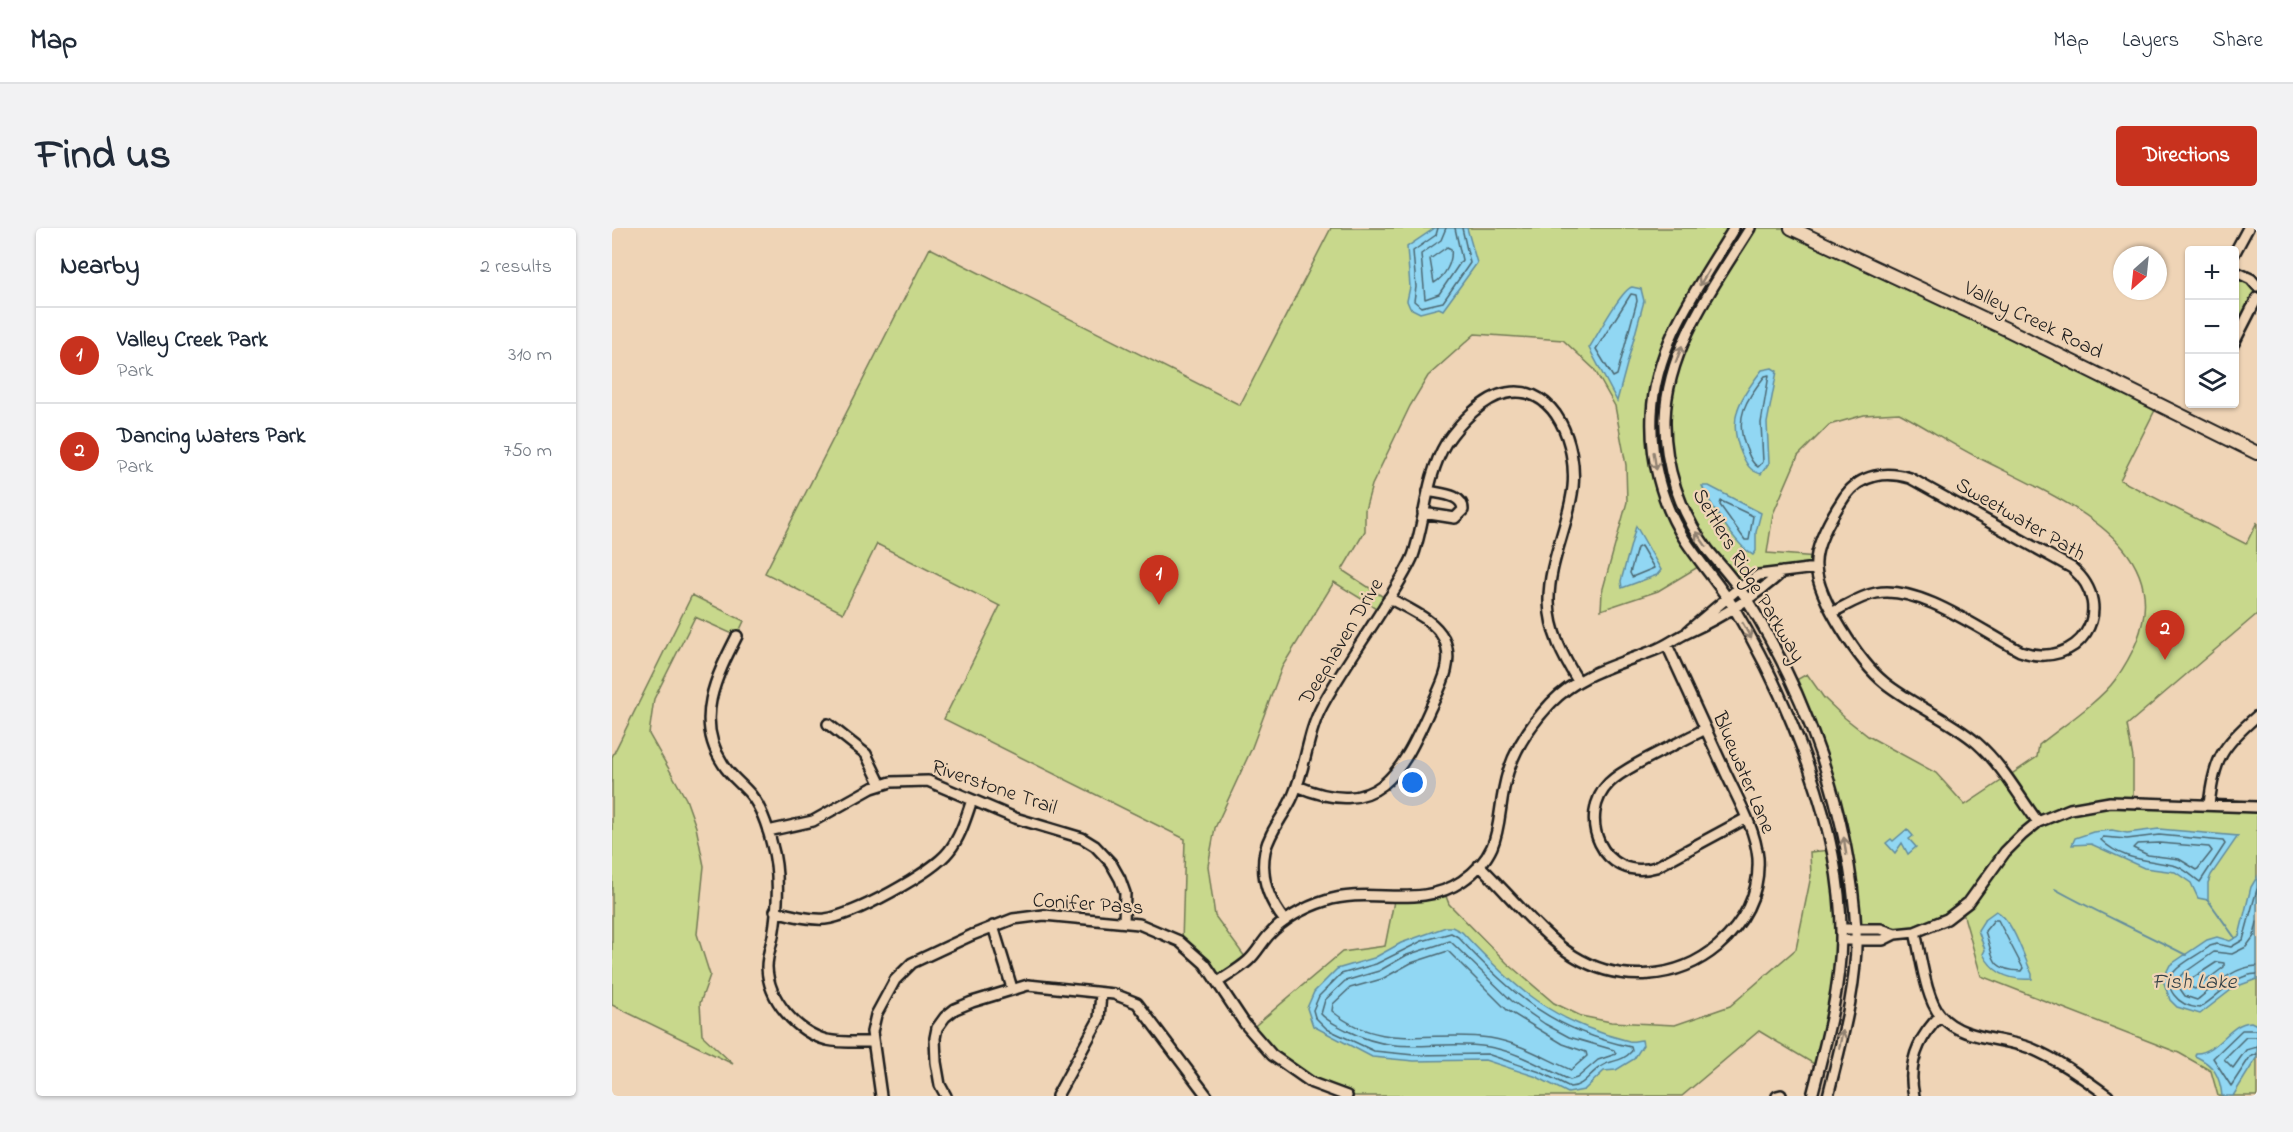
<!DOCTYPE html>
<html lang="en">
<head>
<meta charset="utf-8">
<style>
	:root { --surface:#fff; --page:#f2f2f3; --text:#1f2937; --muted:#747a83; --line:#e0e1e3; --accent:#c8321e }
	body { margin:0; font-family:"Indie Flower",sans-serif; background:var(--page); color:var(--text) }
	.controls { position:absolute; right:18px; top:18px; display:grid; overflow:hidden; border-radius:6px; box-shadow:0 2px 4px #0004 }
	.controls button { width:54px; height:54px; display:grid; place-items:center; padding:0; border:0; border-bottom:2px solid var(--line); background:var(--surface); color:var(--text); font:30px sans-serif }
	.compass { position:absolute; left:1501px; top:18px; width:54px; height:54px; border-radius:50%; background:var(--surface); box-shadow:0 2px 4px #0004; rotate:207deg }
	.you { position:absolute; left:801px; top:555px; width:21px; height:21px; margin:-15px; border:4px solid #fff; border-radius:50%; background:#1a73e8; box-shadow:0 0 0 9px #1a73e833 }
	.badge { display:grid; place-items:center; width:39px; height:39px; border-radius:50%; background:var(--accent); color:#fff; font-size:20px; font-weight:700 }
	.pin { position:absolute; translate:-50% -50px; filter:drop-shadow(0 2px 3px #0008) }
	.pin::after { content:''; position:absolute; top:32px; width:21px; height:18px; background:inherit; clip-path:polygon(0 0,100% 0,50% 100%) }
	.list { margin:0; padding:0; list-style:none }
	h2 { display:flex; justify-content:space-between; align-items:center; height:78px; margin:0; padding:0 24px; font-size:26px }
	h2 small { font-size:20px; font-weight:400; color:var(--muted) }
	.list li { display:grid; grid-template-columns:39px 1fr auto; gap:18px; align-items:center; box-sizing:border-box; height:96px; padding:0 24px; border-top:2px solid var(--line) }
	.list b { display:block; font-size:22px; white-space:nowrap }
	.list p { margin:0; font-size:20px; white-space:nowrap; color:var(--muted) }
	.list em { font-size:20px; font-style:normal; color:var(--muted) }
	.icon { flex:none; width:33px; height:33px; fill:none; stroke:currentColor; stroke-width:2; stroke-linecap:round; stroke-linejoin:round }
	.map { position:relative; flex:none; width:1645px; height:868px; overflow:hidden; border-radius:6px }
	header { display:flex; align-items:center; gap:36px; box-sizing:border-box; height:84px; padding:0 30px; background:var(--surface); border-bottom:2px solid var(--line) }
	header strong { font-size:28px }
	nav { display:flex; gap:33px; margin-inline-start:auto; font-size:21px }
	.intro { display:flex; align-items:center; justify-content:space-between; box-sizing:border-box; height:144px; padding:0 36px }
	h1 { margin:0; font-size:42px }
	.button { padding:15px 27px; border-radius:6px; background:var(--accent); color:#fff; font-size:21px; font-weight:700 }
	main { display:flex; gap:36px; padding:0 36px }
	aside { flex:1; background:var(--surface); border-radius:6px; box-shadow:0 2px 4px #0004 }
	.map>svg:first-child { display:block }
	.green { fill:#c8d88c; stroke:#727a54; stroke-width:1.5 }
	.water { fill:#91d7f3; stroke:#628c9d; stroke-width:1.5 }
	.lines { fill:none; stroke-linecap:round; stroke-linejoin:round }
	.shore { stroke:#4b6772; stroke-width:1.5 }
	.stream { stroke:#628c9d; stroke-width:2 }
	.minor-casing { stroke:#1c1c1c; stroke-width:14 }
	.major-casing { stroke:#1c1c1c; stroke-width:16 }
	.minor { stroke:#efd4b6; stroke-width:9 }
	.major { stroke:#efd4b6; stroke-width:12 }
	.oneway { stroke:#908171 }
	.labels { text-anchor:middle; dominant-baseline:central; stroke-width:4.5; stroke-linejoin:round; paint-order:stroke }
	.street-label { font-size:21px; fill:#1c1c1c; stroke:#efd4b6 }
	.water-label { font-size:22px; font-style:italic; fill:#334147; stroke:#efd4b6 }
</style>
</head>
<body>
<header>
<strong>Map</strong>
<nav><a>Map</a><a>Layers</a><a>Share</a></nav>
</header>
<div class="intro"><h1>Find us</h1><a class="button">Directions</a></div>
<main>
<aside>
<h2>Nearby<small>2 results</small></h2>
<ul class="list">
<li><span class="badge">1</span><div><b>Valley Creek Park</b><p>Park</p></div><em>310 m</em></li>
<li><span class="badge">2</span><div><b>Dancing Waters Park</b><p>Park</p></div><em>750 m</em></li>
</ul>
</aside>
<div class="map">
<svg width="1645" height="868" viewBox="0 0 1645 868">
	<rect width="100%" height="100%" fill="#efd4b6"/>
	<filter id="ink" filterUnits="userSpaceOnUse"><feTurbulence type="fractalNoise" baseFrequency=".0167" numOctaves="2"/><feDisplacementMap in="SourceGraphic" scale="12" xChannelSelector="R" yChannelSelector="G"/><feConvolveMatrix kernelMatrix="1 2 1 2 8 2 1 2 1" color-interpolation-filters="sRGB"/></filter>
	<g filter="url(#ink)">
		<path class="green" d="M719,0H1122L1059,108L1040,186L1052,269L1091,336L1046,363L989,382L990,364L1015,274L1014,237L1003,178L982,141L951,112L863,106L816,148L798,178L760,257L753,282V303L730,342L776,372L769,383L722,354L670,439L639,522L603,600L596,638L603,688L636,733L606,754L570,715L573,611L332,491L388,378L265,316L231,385L153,345L318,20L628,177Z
			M1138,0H1179L1546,176L1508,252L1634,316L1645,294V386L1515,497L1521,530V575L1645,579V868H1606L1599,843L1567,825L1369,748L1350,681L1303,704L1244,700L1232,609L1206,521L1179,455L1195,446L1212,470L1233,490L1256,508L1324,545L1353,577L1425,529L1427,517C1448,500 1488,473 1503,452C1591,328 1463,278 1371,232C1342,218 1316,200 1287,185L1252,187L1217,197L1186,228L1161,286L1155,325L1205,329L1204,340L1158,343L1127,360L1069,276L1053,202L1066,127Z
			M1623,43L1645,58V70L1623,115Z
			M80,367L132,393L125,408L83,389L42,471L37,506L74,571L84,599L92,638L85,706L98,747L88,775L90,807L121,836L0,777V529Z
			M1219,622L1229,712L1207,839L1147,803L1070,868H735L684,845L638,802L730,724L773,718L783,668L832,663L837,676L895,735L942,775L969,788L999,794L1063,797L1118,778L1184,721L1199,648L1198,624Z"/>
		<path class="water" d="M823,0H855L865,35L831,82L827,80L808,85L798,80L795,73L798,59L795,19Z
			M1020,59L1029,61L1032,73L1005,173L977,120C985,108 1009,62 1020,59Z
			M1160,140L1165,143L1155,195L1157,235L1149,246C1138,243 1135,237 1130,227C1114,191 1128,170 1150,142Z
			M1090,258H1097L1149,285L1144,304V323L1141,327C1123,317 1098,275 1090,258Z
			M1024,298L1049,342L1045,347L1010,360L1009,353Z
			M1295,601L1301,608L1297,611L1304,619L1296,626L1290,615L1283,625L1274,615L1279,611L1281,613Z
			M1547,601L1626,608L1599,647L1596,655V672L1586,670L1579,655L1563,644L1532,640L1479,616L1460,617L1463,610L1481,604L1500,602L1515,605Z
			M1645,649V751L1623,759L1588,786L1565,779L1558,772L1551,752L1555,743L1558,737L1595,712L1605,709L1618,713L1627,708L1639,659Z
			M1384,683C1401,691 1412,730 1420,746V751C1398,753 1381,745 1371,726L1373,722L1366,702L1373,691Z
			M834,699H840L850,704C903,761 940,794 1017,813C1022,814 1025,812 1030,812L1031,817L1022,831L1004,842L992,843L972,862L956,865L925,849L873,832L802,833L760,829L701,798L695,780L702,764L725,741L762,730L789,715Z
			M1639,794L1645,797V829L1621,868H1610C1608,848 1602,837 1583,828L1584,825C1608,824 1616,795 1639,794Z"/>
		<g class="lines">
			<path class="shore" d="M826,0L824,7L801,23L804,59L802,73L809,79L831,74L858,35L850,0
				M834,0L829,12L809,26L813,71L827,66L850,32L843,0
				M835,19L839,21C841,33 833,49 822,55L818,31Z
				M1019,66L1024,67L1025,73L1005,147L1001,149L984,121Z
				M1157,147L1149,195L1151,234L1146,239C1139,235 1137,227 1134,220C1122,190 1134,171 1153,148Z
				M1109,273L1141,288L1137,312H1133L1108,277Z
				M1029,318L1042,340L1020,349L1018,345L1025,320Z
				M1547,607L1611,613L1613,616L1588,654C1581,649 1573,641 1564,638C1537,631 1512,634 1489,612L1491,609L1515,611Z
				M1547,615L1597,619L1600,623L1585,642L1567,631L1536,627L1521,620L1525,616Z
				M1645,661L1631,712L1619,719L1605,716L1598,718C1584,730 1544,743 1562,767C1568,775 1577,779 1587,780C1607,769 1620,747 1645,746
				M1382,692H1386L1411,740L1409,743C1377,742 1382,728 1373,703Z
				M1645,694L1642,708L1634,719L1620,726L1602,724L1569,747L1566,758L1573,768L1585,772C1603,758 1620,739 1645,738
				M839,705L846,709C900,767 940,802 1019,819L1020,823C1009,835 1001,831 990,838C977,845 973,858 958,859L928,844L875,826L802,827L762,823L715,801L703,789L701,782L707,768L729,746L764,736L810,713Z
				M838,713L900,773L933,796L957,809L1002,822L1004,826L986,832L965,850L958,852C931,840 907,824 877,819C824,810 789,830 736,803C727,798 716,794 709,786L713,772L733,753L767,743L795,727Z
				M836,723L895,782L951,816L974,824L975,828L959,842C932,830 908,815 878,810C822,801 770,825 720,783L721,776L738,760L770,751L799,735Z
				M1605,734L1612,735V739L1583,761L1576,758V753Z
				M1645,802H1630L1601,830L1619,858L1638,829L1645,826
				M1645,809H1634L1612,831L1621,840L1634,822L1645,819"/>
			<path class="stream" d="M1443,661C1486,685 1530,704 1574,727
				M1596,672L1623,710"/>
			<defs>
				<path id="minor" d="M1122,0C1087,58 1043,116 1040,186C1038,230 1049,275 1073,312C1088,335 1107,356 1122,380C1177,472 1231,603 1229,711C1228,765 1213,817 1200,868
					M1138,0C1102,58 1055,120 1053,191C1052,238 1068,284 1096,322C1109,338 1123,353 1134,370C1195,467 1238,587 1244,702C1246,757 1229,815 1216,868
					M1622,26L1636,0
					M1622,43L1639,51L1645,58
					M1622,115L1645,70
					M811,285L843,290L851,282C851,266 829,266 816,263
					M1221,384C1235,377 1249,368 1264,365C1306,356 1370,403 1408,423C1466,444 1508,381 1460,340L1298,250C1274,243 1249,246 1233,268C1221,286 1202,317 1204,339C1206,371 1248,435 1273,455C1302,478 1337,491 1365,515C1391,538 1406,567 1426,594
					M1076,403L1127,360L1147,347L1204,340
					M125,408C104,449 82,492 111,536C118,548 130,556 139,567C150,581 156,600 160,617C168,644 166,680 161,708C159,718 155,728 155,739C156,771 184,804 215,812C229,815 246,814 261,814
					M216,496L254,526L269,557
					M1093,501C1070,514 1014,538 997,555C964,588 990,655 1044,639L1135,590
					M685,558C766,592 789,546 818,481C828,459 843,436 832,411C822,391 796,381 777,370
					M1597,577C1602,531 1610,518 1645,488
					M156,603L201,593L260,560L279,554L316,553L403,590L470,610L483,618L499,635L508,651L513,665L512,693
					M867,637C894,663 932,710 962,728C1007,756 1066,752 1106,718C1132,695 1148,666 1146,630C1143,599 1125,570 1112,541C1093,500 1074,459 1055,417
					M163,683C179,687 196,692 213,691C241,688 320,645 337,623C349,608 354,589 360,572
					M673,693C657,673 648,649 653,623C658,602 673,587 681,568C694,539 695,506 710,478C728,445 750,414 770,382C780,365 793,347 801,328C814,291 813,250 834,215C847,196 871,169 895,165C945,156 965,219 961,259C957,297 936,335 937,374C938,404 951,429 966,453
					M381,698L400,760
					M1229,701H1269L1283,706
					M1303,704C1309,727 1313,769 1328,787C1349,812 1389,809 1418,820C1447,832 1471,850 1496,868
					M1229,712H1271L1283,706L1303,704L1335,691L1357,674L1393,624L1410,607L1426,594L1458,581L1498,574L1645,579
					M606,754C616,747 627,741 636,733C644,726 649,716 656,708C670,692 693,679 713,673C759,658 808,682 850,653C896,621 882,589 896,544C904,519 920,495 939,475C968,445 1005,437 1043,422C1054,418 1064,410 1075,405C1109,389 1142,370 1170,344
					M269,868L260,804L264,787L283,752L300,735L360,707L401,691L432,687L527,696L567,713L593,736L633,796L660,827L700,855L735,868
					M334,868L328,857L324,834L323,810L325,800L333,789L343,781L360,774L416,757L502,766L525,775L595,868
					M445,868L487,791L489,765
					M1165,868L1169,867
					M1302,868C1295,837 1306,810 1328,788"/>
				<path id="major" d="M1179,0L1394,101L1645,225"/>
			</defs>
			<use href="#minor" class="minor-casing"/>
			<use href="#major" class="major-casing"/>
			<use href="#minor" class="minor"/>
			<use href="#major" class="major"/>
		</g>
		<defs><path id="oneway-shaft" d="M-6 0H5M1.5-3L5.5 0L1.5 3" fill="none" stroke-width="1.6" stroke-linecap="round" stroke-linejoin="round" transform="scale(1.5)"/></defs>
		<g class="oneway">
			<use href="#oneway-shaft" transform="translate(1092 50) rotate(121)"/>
			<use href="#oneway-shaft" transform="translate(1067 126) rotate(-69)"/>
			<use href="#oneway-shaft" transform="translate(1043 233) rotate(81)"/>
			<use href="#oneway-shaft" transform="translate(1089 311) rotate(-125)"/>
			<use href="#oneway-shaft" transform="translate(1135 403) rotate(61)"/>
			<use href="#oneway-shaft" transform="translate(1233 618) rotate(-98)"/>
			<use href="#oneway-shaft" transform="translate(1229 811) rotate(-79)"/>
		</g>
	</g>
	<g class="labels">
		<g class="street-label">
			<text transform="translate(1421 93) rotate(26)">Valley Creek Road</text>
			<text transform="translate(1408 292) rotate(30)">Sweetwater Path</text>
			<text transform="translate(1136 348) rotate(59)">Settlers Ridge Parkway</text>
			<text transform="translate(730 414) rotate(-59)">Deephaven Drive</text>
			<text transform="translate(1131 545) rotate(67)">Bluewater Lane</text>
			<text transform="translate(382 560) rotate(19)">Riverstone Trail</text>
			<text transform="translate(476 677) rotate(4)">Conifer Pass</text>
		</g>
		<g class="water-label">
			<text x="1582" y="755">Fish Lake</text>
		</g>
	</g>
</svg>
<div class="controls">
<button>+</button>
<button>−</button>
<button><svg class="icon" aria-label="layers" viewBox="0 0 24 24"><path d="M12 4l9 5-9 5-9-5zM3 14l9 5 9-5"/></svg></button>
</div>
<svg class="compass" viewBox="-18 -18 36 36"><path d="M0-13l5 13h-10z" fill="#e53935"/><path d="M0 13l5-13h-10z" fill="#747a83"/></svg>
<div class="you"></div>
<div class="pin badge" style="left:547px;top:377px">1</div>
<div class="pin badge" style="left:1553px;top:432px">2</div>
</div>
</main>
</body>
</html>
